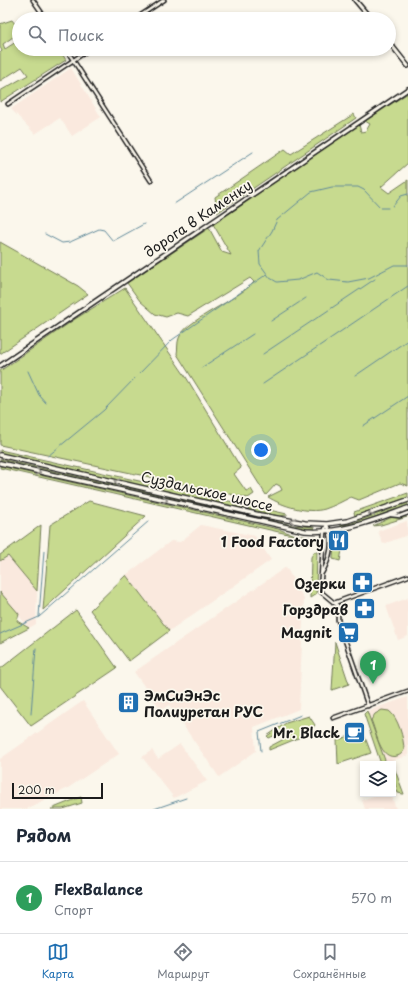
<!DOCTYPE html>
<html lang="ru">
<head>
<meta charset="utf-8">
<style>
	:root { --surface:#fff; --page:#f6f6f7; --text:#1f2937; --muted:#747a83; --line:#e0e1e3; --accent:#1f6fb2 }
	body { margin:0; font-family:"Playpen Sans",sans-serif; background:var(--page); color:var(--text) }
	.controls { position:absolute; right:12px; bottom:12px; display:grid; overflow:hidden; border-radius:0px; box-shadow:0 2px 6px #0003 }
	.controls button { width:36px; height:36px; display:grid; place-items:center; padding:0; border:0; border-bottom:1px solid var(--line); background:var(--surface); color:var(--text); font:20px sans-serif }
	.scale { position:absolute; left:12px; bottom:10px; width:91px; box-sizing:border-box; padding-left:4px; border:2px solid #1c1c1c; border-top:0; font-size:11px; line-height:14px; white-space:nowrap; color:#1c1c1c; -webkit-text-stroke:3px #fbf7ec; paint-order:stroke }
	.you { position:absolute; left:261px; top:450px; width:14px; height:14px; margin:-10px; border:3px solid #fff; border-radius:50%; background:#1a73e8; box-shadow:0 0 0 6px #1a73e833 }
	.badge { display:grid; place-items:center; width:26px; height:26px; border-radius:50%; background:var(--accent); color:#fff; font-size:13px; font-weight:700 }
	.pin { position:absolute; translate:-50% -33px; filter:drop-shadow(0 1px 2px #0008) }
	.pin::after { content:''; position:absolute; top:21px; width:14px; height:12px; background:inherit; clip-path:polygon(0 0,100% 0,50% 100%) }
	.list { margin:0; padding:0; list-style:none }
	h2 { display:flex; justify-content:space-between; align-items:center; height:52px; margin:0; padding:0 16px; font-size:17px }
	h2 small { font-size:13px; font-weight:400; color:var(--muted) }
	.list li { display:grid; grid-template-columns:26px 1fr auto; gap:12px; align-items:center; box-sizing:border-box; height:72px; padding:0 16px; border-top:1px solid var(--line) }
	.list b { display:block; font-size:15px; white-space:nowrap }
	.list p { margin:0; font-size:13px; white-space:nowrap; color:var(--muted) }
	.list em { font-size:13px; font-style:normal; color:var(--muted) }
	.icon { flex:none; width:22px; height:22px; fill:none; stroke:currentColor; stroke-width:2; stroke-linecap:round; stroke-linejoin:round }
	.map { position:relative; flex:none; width:408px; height:809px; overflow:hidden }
	.search { position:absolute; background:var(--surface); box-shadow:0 2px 6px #0003; left:12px; right:12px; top:12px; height:44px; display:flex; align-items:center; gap:10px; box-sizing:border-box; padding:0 14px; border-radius:22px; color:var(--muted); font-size:15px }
	.sheet { height:124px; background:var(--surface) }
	nav { display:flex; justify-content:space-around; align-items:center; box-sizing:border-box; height:56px; border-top:1px solid var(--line); background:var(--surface); font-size:11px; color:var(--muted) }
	nav a { display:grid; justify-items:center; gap:2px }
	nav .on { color:var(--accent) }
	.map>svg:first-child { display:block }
	.built { fill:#fae9de }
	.green { fill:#c7da8f; stroke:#727b56; fill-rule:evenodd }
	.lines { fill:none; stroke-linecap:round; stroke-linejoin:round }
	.stream { stroke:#60899a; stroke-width:1 }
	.minor-casing { stroke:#1c1c1c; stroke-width:5.5 }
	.tertiary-casing { stroke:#1c1c1c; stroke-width:6 }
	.secondary-casing { stroke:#1c1c1c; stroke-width:6 }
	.minor { stroke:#fbf7ec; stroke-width:2.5 }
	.tertiary { stroke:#fbf7ec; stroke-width:3 }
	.secondary { stroke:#fbf7ec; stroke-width:3.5 }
	.oneway { stroke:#97948e }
	.labels { text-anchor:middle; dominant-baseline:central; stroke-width:3.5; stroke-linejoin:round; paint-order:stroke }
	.street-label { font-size:14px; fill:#1c1c1c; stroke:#fbf7ec }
	.poi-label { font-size:14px; font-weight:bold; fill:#1c1c1c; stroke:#fbf7ec; text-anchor:end }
</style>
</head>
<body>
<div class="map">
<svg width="408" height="809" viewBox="0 0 408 809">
	<rect width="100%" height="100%" fill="#fbf7ec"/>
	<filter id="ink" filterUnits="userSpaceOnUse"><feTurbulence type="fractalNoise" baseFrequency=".025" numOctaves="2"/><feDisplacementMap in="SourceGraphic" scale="8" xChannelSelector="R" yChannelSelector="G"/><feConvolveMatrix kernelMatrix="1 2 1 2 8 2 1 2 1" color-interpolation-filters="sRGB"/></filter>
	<g filter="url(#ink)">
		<path class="built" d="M71,68L101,117L72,136L60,118L35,134L11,109Z
			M407,521L408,535L383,544L378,531Z
			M201,525L255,536L271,560L169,631L126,575L171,541L180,542Z
			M8,556L37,591L36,624L29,628L0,593V561Z
			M286,567L304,599L299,709L254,727L256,751L219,777L169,705L161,710L134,672Z
			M408,598V636L398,640L386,606Z
			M408,697V755L386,763L367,711Z
			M83,701L119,754L68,788L27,809H0V759Z
			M180,744L207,781L174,798L142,757L152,750L158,759Z
			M379,794H391L396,809H365L362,800Z"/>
		<path class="green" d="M12,20L19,29V49H59L66,60L0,102V91L28,75L22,67L0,81V53L2,51L0,47V24ZM13,37L16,42L5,49L3,44Z
			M408,93V163L381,187L389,193L408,180V486L400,483L359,500L351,497C343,501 334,506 325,509C308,514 282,506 268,497L282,490L280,486L276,484L266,495L177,354C178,349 177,343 179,338C185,320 238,300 254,282L250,278L188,316L177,313L166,317L155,314L140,301L127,283L209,228L222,252L231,255L213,224L359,125L361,132L366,131L370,124L365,121Z
			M354,114L356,118L217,213L215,197L285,149L291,154Z
			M0,242L78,286L88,294L0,354Z
			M125,288L186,377L241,468L234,474L246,491L251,489L254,494L248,498L0,445V371L75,319Z
			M0,450L287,514V515L279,516L0,454Z
			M0,459L292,525L314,527V529L292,527L0,461Z
			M0,466L278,529L292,534L313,538L292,535L0,468Z
			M408,493V497L355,516L354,512Z
			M89,501L146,516L43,610L50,525Z
			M408,503V505L353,525L341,527V525L352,523Z
			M392,517H407L381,525L373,526Z
			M41,525L37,591L8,556L0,561V555Z
			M334,542L338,543V546L342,550L340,561L333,559Z
			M314,552H317L316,594L310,598L311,557Z
			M126,575L169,631L129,661L90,610Z
			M0,592L19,614L17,621L29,628L0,643Z
			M76,610L117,668L31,726L0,686V669Z
			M335,642L349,684L332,690Z
			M382,710L389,711C398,717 404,739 404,750C402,753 401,755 397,756C380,761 376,731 371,720L375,714Z
			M367,711L386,763L381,764L364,714Z
			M309,716L315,725L312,729L313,732L269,750V747L284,739L280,733L269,738L267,736L286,723Z
			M363,732L371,753L338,764L337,740Z
			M395,770L404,794H403L398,793L393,778V771Z
			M81,797L82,803L63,809H51Z"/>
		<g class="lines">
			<path class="stream" d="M174,204L253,152
				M393,206L401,196L408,194
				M388,208H381L364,190L358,187H332L311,192L277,220L272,231L259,251L260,264L270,278L277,282L298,280L317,272L329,280L348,282L369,278L394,265H408
				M45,234L62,243L70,242L99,229L104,230L113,241L144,224
				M271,321L306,298
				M263,354L375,279
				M201,368L253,334
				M28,371L39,395L46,403
				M355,376L408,340
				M263,384L408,286
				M363,426L408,396
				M48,456L104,410L172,340L267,274
				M39,616L44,551
				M0,634L39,617L149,521
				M31,714L36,648
				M261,751L259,732L301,715
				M154,809L186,798"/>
			<defs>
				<path id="minor" d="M33,0L46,19
					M135,19L164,0
					M66,49L151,181
					M8,104L90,49
					M391,515L400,516L408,513
					M327,524L324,532L320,591L338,606V620L368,706
					M322,573C330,559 335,540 327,525
					M334,603L408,576
					M333,718L408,691"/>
				<path id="tertiary" d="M355,0L371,19
					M389,42L408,66
					M0,366L408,89"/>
				<path id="secondary" d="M0,455L260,515L305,523L327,524L347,521L408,500
					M0,463L305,531C342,534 374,520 408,508"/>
			</defs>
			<use href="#minor" class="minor-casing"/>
			<use href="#tertiary" class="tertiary-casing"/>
			<use href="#secondary" class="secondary-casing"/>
			<use href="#minor" class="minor"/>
			<use href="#tertiary" class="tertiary"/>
			<use href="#secondary" class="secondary"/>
		</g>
		<defs><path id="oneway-chevron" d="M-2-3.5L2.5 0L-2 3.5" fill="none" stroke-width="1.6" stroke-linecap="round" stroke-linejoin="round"/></defs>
		<g class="oneway">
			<use href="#oneway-chevron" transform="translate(38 472) rotate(13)"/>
			<use href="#oneway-chevron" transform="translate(117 482) rotate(-167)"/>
			<use href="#oneway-chevron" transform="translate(165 500) rotate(13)"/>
			<use href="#oneway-chevron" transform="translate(371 513) rotate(160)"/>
			<use href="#oneway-chevron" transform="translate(293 521) rotate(-171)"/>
		</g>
	</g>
	<defs>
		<symbol id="restaurant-square" viewBox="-11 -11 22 22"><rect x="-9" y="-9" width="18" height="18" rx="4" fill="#1f6fb2" stroke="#fbf7ec"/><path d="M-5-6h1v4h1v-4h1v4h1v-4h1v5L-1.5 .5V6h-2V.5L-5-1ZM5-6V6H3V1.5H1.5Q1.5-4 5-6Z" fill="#fff"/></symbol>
		<symbol id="pharmacy-square" viewBox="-11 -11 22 22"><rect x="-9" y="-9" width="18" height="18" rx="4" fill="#1f6fb2" stroke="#fbf7ec"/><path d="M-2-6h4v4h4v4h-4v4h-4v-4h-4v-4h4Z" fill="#fff"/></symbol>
		<symbol id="supermarket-square" viewBox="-11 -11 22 22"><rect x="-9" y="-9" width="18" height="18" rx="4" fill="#1f6fb2" stroke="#fbf7ec"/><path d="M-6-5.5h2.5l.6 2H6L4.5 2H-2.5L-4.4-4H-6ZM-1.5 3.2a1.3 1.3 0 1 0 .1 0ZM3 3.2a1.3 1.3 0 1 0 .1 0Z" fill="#fff"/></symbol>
		<symbol id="building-square" viewBox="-11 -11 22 22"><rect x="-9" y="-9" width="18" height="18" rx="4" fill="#1f6fb2" stroke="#fbf7ec"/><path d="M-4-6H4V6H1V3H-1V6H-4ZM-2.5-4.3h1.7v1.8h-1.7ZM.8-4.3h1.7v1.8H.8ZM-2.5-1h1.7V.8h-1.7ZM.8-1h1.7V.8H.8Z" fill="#fff"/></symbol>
		<symbol id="cafe-square" viewBox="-11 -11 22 22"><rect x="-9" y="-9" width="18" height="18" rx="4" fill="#1f6fb2" stroke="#fbf7ec"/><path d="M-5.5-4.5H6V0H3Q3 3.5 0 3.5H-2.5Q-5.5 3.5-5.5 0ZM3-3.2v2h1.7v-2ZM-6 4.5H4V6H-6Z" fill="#fff"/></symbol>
	</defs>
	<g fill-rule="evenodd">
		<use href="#restaurant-square" x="326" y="528" width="25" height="25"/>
		<use href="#pharmacy-square" x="350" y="570" width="25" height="25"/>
		<use href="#pharmacy-square" x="352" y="596" width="25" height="25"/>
		<use href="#supermarket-square" x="336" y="620" width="25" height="25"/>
		<use href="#building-square" x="116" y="690" width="25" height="25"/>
		<use href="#cafe-square" x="342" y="720" width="25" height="25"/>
	</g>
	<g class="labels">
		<g class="street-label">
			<text transform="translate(198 218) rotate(-34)">дорога в Каменку</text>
			<text transform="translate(207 491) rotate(13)">Суздальское шоссе</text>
		</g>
		<g class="poi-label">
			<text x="324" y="541">1 Food Factory</text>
			<text x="346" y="583">Озерки</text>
			<text x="348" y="609">Горздрав</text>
			<text x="332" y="632">Magnit</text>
			<text x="144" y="695" text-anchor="start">ЭмСиЭнЭс<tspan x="144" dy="16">Полиуретан РУС</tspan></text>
			<text x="340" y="732">Mr. Black</text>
		</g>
	</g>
</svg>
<div class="controls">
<button><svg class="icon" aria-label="layers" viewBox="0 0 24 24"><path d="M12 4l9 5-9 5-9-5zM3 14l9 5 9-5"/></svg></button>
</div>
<div class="scale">200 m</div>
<div class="you"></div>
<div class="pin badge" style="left:373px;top:684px;background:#2e9e5b">1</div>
<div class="search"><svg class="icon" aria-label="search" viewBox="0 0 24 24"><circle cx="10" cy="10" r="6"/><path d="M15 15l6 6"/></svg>Поиск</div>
</div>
<section class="sheet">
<h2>Рядом<small></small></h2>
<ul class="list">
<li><span class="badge" style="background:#2e9e5b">1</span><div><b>FlexBalance</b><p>Спорт</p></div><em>570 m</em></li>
</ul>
</section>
<nav>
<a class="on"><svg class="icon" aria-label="map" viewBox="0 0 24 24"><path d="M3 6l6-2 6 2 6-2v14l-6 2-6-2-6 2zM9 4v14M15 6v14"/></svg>Карта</a>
<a><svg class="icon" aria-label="directions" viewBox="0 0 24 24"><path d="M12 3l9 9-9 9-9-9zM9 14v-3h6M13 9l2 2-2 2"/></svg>Маршрут</a>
<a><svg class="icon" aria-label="saved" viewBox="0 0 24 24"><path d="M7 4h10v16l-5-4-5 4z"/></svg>Сохранённые</a>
</nav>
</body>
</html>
